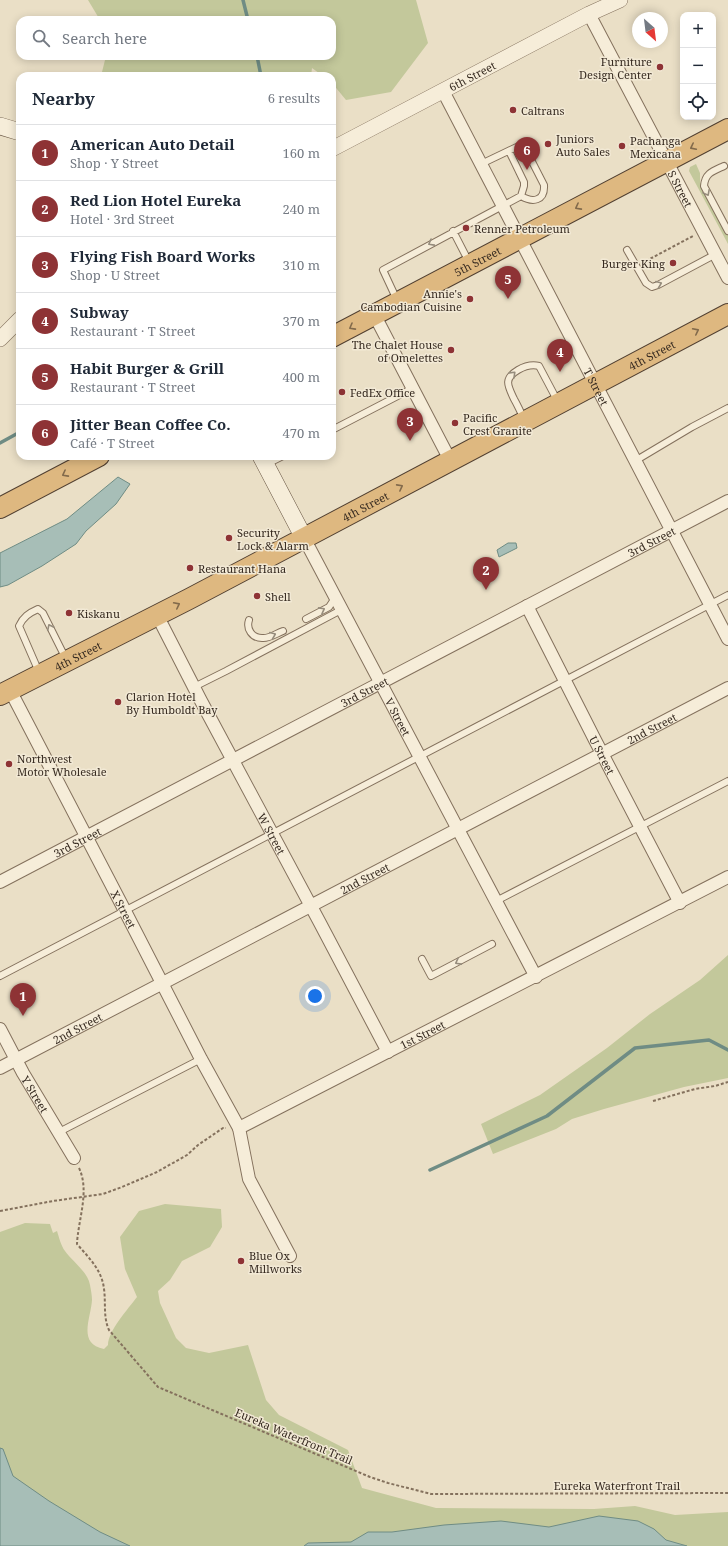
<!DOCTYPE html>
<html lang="en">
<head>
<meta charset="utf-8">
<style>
	:root { --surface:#fff; --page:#f2f2f3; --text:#1f2937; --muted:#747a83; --line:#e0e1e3; --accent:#8e3335 }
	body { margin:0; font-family:"Noto Serif",serif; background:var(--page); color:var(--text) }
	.controls { position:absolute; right:12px; top:12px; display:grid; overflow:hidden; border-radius:8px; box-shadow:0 2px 10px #0003 }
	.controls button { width:36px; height:36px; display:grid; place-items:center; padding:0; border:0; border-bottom:1px solid var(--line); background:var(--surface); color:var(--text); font:20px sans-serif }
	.compass { position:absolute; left:632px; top:12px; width:36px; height:36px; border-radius:50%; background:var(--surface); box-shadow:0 2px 10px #0003; rotate:152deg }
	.you { position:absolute; left:315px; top:996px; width:14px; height:14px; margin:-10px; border:3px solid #fff; border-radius:50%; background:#1a73e8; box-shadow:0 0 0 6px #1a73e833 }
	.badge { display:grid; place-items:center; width:26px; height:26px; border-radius:50%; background:var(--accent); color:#fff; font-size:13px; font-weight:700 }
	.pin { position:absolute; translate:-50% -33px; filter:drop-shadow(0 1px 2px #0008) }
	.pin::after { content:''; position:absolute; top:21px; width:14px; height:12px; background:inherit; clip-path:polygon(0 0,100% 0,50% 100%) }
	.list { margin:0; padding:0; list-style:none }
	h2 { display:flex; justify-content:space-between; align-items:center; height:52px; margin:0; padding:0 16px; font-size:17px }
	h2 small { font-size:13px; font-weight:400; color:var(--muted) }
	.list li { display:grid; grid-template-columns:26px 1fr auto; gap:12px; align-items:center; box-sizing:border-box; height:56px; padding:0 16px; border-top:1px solid var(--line) }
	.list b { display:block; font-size:15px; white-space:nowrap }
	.list p { margin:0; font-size:13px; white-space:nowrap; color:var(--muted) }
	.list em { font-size:13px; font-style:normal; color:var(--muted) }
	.icon { flex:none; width:22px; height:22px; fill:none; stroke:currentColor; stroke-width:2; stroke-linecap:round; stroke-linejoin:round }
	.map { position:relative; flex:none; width:728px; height:1546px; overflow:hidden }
	.search { position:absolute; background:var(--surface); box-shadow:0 2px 10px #0003; left:16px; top:16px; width:320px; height:44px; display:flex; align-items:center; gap:10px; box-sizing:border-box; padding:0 14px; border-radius:12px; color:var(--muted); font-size:15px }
	.panel { position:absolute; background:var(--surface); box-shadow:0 2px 10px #0003; left:16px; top:72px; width:320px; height:388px; border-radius:12px }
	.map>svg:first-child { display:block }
	.green { fill:#c3c89b }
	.water { fill:#a7beb7; stroke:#6f8c84 }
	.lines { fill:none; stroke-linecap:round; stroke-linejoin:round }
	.stream { stroke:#6f8c84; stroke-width:3.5 }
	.service-casing { stroke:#84715d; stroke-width:8 }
	.minor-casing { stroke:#84715d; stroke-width:14 }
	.tertiary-casing { stroke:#84715d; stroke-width:16 }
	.secondary-casing { stroke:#665340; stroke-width:18 }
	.trunk-casing { stroke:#524031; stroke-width:22 }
	.path { stroke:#84715d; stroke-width:2; stroke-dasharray:3 2; stroke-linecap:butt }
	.service { stroke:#f6edd9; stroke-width:6 }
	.minor { stroke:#f6edd9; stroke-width:12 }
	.tertiary { stroke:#f6edd9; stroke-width:15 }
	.secondary { stroke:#f6edd9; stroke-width:17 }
	.trunk { stroke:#deb880; stroke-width:20 }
	.oneway { stroke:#826a4b }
	.oneway2 { stroke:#968c7c }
	.poi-dot { fill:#8e3335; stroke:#f2e9d5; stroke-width:1.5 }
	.labels { text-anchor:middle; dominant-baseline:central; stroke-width:3; stroke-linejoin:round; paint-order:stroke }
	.poi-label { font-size:11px; fill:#362a20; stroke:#f2e9d5; text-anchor:start }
	.street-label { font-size:11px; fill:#362a20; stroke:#f2e9d5 }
</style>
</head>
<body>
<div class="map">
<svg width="728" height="1546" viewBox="0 0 728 1546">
	<rect width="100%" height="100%" fill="#eadfc6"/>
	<path class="green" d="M88,0H416L428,43L391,92L346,100L332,83V76H323L312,68L311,76H101L106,56H332V20H100Z
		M696,164L700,173V182L728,235V244L689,171L690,167Z
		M728,955V1078L684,1087L604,1109L572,1119L556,1129L493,1154L481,1124L540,1095L607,1048L650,1014L700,980Z
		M165,1204L221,1209L222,1227L210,1247L182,1261L170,1280L158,1291L160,1303L176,1338L186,1348L209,1353L248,1345L266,1400L279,1415L348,1450L362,1488L436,1508L594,1509L635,1506L675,1515L728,1512V1546H62L0,1505V1232L25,1223L50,1224L53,1233L57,1231C59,1237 61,1246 65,1251C72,1261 88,1272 90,1285C91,1290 92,1296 92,1300C91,1318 77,1344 104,1349L108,1345C108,1331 128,1309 137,1297L125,1269L120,1237L139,1211Z"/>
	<path class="water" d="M118,477L130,484L116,504L86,531L76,544L42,566L8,585L0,587V553L67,519Z
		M508,543H516L517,548L499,557L497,550Z
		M0,1448L3,1449L13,1476L49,1501L100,1532L130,1546H0Z
		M599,1516L638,1521L654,1529L666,1540L687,1546H304L308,1543L351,1542L368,1532H392L444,1525L501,1521L549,1527Z"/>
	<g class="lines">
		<path class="stream" d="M243,0L248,20
			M257,56L261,76
			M0,443L20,432
			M430,1170L547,1116L635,1048L709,1040L728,1050"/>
		<defs>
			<path id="service" d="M481,164L523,144L544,185C545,201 533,203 521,196
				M724,166C713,171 705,173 704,186L728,231
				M453,231L469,262
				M627,250L646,283L652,287L658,285L716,254
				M397,300L383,270L521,196L524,186V182L509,151
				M524,419C521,413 518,406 514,399C508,386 503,379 518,370C525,366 531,364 539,366L557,400
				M332,430L413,388
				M635,461L692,427L728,408
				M267,464L283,456
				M306,619L329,607L335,598
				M249,620C246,629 252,638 262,638C269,639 277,633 283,631
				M39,672L19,626C23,617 29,613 38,609L43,613L66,659
				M194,687L226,671L341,610
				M496,901L728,781
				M422,959L431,976L492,944
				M0,976L728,595
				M59,1132L201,1059"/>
			<g id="minor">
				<path id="s1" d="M589,14L728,278"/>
				<path id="s2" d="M443,91L728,639"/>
				<path d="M374,314L450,460"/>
				<path id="s3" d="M304,538L536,977"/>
				<path id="s4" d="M527,606L595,740L680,903"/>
				<path id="s5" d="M157,615L200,699L320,923L388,1052"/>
				<path id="s6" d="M10,690L125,911L201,1059L239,1128"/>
				<path id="s7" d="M0,882L728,501"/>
				<path id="s8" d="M0,1029L23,1073L74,1158"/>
				<path id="s9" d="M0,1068L728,688"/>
				<path id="s10" d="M290,1256L249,1179L239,1128L728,877"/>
			</g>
			<g id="tertiary">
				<path id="s11" d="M332,149L589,14L620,0"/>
				<path d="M0,339L20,319"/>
			</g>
			<path id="secondary" d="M0,126L20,132
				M261,456L304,538"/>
			<g id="trunk">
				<path id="s12" d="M332,337L728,129"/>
				<path d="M0,508L99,456"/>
				<path id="s13" d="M0,695L189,599L728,314"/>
			</g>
		</defs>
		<use href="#service" class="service-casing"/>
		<use href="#minor" class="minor-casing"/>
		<use href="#tertiary" class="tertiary-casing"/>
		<use href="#secondary" class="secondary-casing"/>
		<use href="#trunk" class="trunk-casing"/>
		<path class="path" d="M646,261L693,236
			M653,1101L695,1089L715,1086L728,1082
			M79,1168C90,1191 78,1220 77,1244C89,1258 102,1270 104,1289C106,1303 103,1317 109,1330L158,1387L370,1477L388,1483L431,1494L728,1493
			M0,1211L53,1201L103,1194L122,1187L157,1172L187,1155L198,1145L223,1128H226"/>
		<use href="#service" class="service"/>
		<use href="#minor" class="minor"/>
		<use href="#tertiary" class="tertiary"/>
		<use href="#secondary" class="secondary"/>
		<use href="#trunk" class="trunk"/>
	</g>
	<defs><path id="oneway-chevron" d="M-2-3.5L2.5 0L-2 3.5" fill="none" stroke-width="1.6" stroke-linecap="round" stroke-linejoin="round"/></defs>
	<g class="oneway">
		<use href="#oneway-chevron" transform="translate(693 147) rotate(153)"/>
		<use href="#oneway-chevron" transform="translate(578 207) rotate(152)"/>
		<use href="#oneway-chevron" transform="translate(352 327) rotate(151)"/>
		<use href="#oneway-chevron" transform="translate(696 331) rotate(-27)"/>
		<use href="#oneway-chevron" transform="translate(65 474) rotate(152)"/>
		<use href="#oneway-chevron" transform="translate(400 487) rotate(-28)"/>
		<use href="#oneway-chevron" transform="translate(177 605) rotate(-27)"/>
	</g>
	<g class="oneway2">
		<use href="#oneway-chevron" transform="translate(707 193) rotate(62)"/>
		<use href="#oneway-chevron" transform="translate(431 243) rotate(151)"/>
		<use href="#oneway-chevron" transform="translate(659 284) rotate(-22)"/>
		<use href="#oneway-chevron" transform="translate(513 374) rotate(-44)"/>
		<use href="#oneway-chevron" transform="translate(322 610) rotate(-28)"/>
		<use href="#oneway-chevron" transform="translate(50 627) rotate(-116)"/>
		<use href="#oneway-chevron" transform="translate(273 635) rotate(-23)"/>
		<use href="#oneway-chevron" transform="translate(458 962) rotate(152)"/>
	</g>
	<g class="poi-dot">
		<circle cx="660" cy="67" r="4"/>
		<circle cx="513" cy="110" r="4"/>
		<circle cx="548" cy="144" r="4"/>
		<circle cx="622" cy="146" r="4"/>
		<circle cx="466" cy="228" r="4"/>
		<circle cx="673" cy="263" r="4"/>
		<circle cx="470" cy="299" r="4"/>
		<circle cx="451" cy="350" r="4"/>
		<circle cx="342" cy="392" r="4"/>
		<circle cx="455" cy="423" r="4"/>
		<circle cx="229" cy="538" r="4"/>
		<circle cx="190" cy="568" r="4"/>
		<circle cx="257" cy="596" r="4"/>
		<circle cx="69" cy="613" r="4"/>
		<circle cx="118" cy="702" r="4"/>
		<circle cx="9" cy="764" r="4"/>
		<circle cx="241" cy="1261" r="4"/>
	</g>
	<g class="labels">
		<g class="poi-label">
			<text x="652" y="61" text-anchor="end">Furniture<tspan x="652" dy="13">Design Center</tspan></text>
			<text x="521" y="110">Caltrans</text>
			<text x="556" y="138">Juniors<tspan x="556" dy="13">Auto Sales</tspan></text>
			<text x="630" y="140">Pachanga<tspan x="630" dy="13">Mexicana</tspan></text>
			<text x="474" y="228">Renner Petroleum</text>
			<text x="665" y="263" text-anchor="end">Burger King</text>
			<text x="462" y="293" text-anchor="end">Annie's<tspan x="462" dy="13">Cambodian Cuisine</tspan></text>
			<text x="443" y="344" text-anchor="end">The Chalet House<tspan x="443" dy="13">of Omelettes</tspan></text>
			<text x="350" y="392">FedEx Office</text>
			<text x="463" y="417">Pacific<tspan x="463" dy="13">Crest Granite</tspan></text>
			<text x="237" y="532">Security<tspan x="237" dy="13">Lock &amp; Alarm</tspan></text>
			<text x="198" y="568">Restaurant Hana</text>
			<text x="265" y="596">Shell</text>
			<text x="77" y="613">Kiskanu</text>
			<text x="126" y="696">Clarion Hotel<tspan x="126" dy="13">By Humboldt Bay</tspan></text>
			<text x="17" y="758">Northwest<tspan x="17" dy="13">Motor Wholesale</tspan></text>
			<text x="249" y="1255">Blue Ox<tspan x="249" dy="13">Millworks</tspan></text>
		</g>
		<g class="street-label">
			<text stroke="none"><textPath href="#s11" startOffset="158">6th Street</textPath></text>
			<text stroke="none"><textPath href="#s1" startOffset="197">S Street</textPath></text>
			<text stroke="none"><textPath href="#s12" startOffset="164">5th Street</textPath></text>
			<text stroke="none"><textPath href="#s13" startOffset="735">4th Street</textPath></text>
			<text stroke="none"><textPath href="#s2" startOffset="333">T Street</textPath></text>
			<text stroke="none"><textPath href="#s13" startOffset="411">4th Street</textPath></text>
			<text stroke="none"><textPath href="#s7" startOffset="735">3rd Street</textPath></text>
			<text stroke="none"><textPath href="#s13" startOffset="87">4th Street</textPath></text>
			<text stroke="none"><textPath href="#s7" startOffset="411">3rd Street</textPath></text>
			<text stroke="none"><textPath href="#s3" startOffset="202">V Street</textPath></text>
			<text stroke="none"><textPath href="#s9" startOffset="735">2nd Street</textPath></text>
			<text stroke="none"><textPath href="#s4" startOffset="167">U Street</textPath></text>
			<text stroke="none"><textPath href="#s5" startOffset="247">W Street</textPath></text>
			<text stroke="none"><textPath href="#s7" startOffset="87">3rd Street</textPath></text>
			<text stroke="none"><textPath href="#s9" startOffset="411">2nd Street</textPath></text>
			<text stroke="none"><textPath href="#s6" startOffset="247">X Street</textPath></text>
			<text stroke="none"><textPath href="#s9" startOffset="87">2nd Street</textPath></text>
			<text stroke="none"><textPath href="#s10" startOffset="345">1st Street</textPath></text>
			<text stroke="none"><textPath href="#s8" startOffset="74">Y Street</textPath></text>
			<text transform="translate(294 1436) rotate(23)">Eureka Waterfront Trail</text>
			<text x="617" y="1485">Eureka Waterfront Trail</text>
		</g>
	</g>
</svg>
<div class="controls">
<button>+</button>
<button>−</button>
<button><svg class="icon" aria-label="locate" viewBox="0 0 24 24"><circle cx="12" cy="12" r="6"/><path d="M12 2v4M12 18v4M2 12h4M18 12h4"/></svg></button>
</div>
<svg class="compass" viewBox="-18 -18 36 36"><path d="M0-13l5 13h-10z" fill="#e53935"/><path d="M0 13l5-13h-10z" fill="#747a83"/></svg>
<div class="you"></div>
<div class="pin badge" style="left:23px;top:1016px">1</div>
<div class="pin badge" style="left:486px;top:590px">2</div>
<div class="pin badge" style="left:410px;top:441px">3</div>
<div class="pin badge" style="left:560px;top:372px">4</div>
<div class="pin badge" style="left:508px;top:299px">5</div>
<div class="pin badge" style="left:527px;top:170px">6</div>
<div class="search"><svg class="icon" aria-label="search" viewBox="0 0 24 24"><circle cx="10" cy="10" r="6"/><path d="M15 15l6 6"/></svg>Search here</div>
<section class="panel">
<h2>Nearby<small>6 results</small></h2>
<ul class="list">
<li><span class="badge">1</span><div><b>American Auto Detail</b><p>Shop · Y Street</p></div><em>160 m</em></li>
<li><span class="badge">2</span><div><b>Red Lion Hotel Eureka</b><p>Hotel · 3rd Street</p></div><em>240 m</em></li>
<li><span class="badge">3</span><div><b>Flying Fish Board Works</b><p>Shop · U Street</p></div><em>310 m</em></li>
<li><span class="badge">4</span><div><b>Subway</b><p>Restaurant · T Street</p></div><em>370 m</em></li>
<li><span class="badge">5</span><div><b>Habit Burger &amp; Grill</b><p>Restaurant · T Street</p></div><em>400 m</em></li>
<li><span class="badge">6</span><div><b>Jitter Bean Coffee Co.</b><p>Café · T Street</p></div><em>470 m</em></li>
</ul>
</section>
</div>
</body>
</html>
